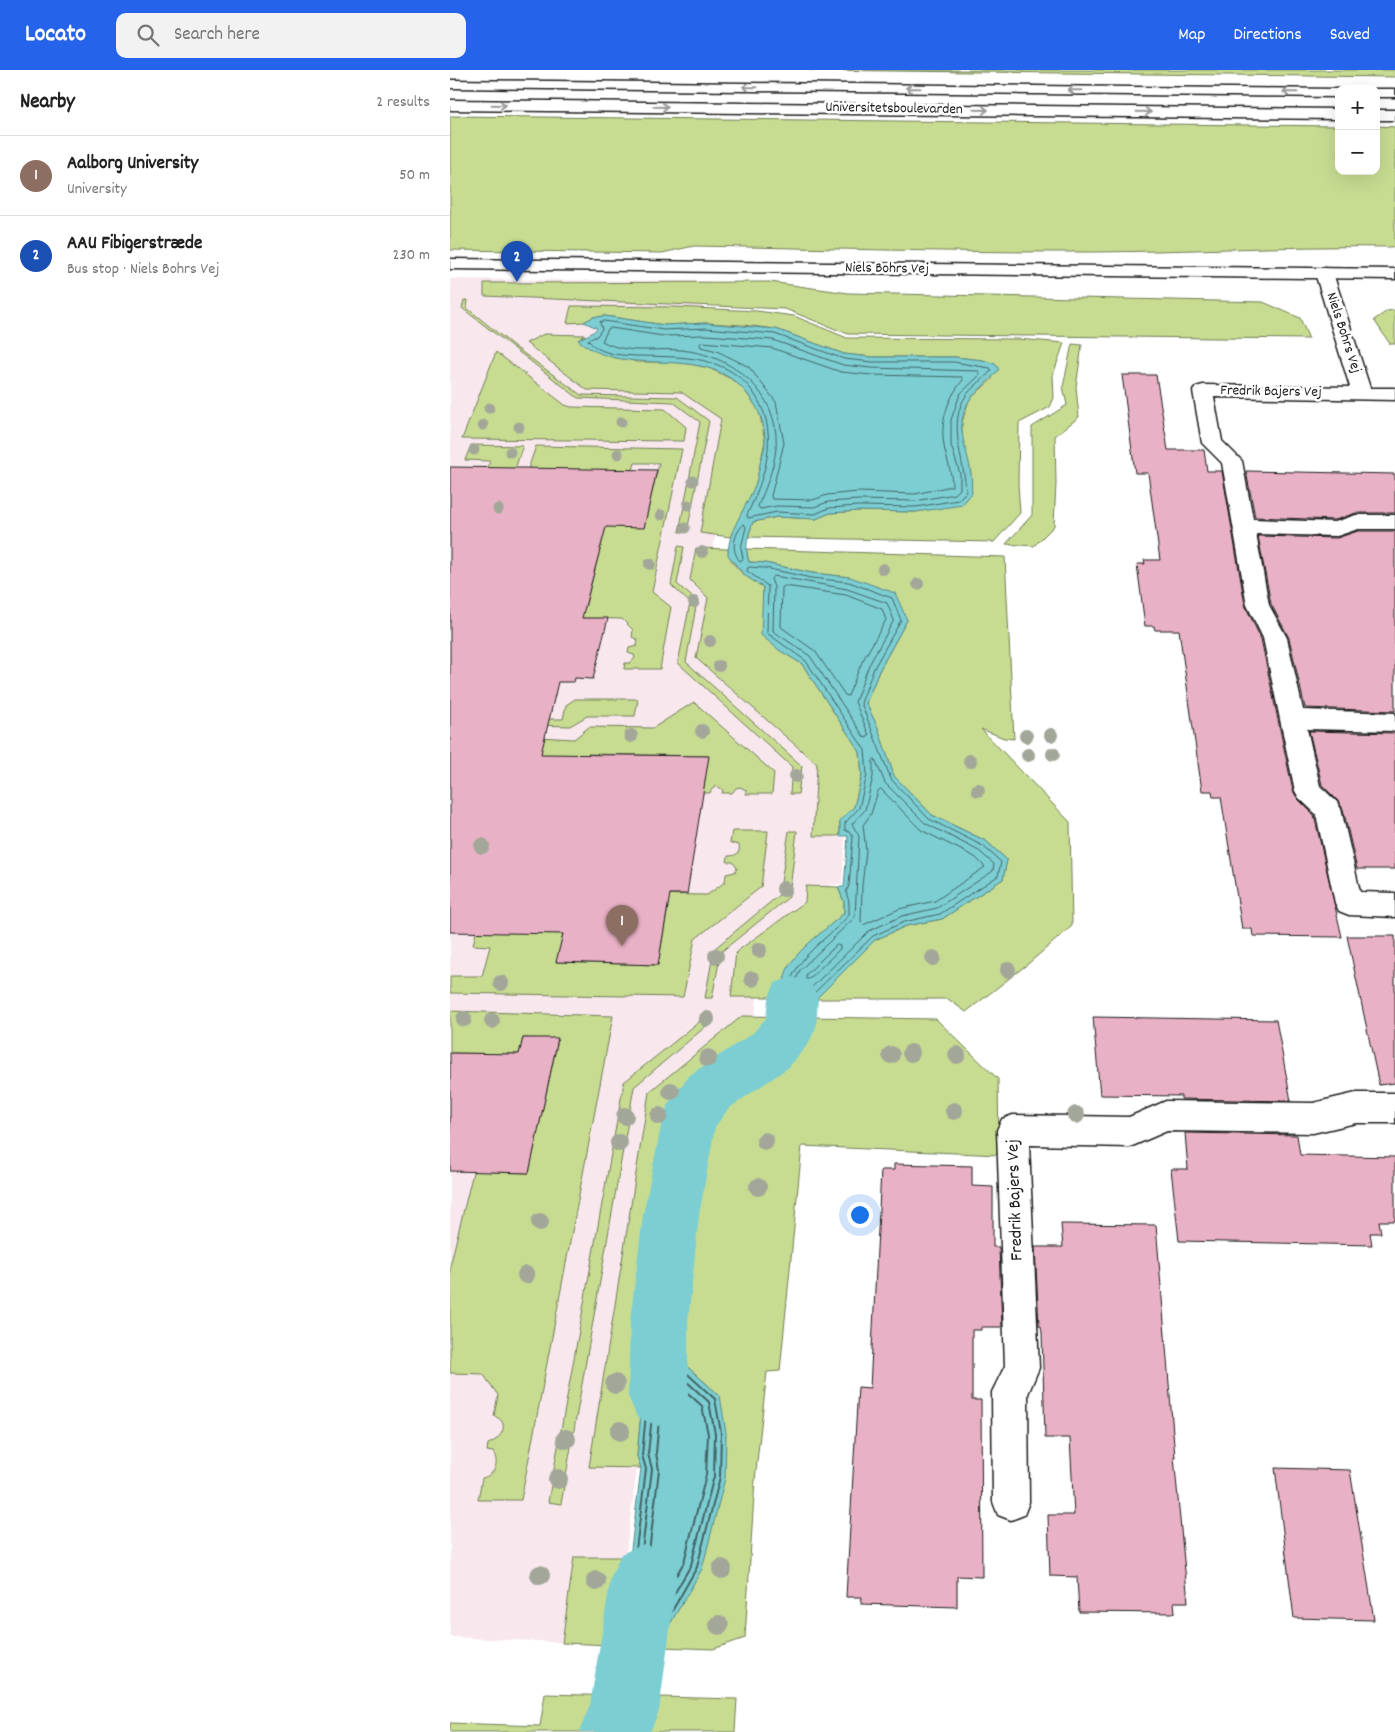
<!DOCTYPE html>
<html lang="en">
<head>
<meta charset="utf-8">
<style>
	:root { --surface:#fff; --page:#f2f2f2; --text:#222; --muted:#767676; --line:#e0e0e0; --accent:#2563eb }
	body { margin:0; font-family:Dekko,sans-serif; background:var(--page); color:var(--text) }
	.controls { position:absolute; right:15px; top:15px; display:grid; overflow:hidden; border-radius:10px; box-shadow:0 5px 20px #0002 }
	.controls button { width:45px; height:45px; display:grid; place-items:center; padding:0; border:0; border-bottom:1px solid var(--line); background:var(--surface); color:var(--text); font:25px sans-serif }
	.you { position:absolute; left:409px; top:1144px; width:18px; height:18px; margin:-12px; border:4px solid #fff; border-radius:50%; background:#1a73e8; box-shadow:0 0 0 8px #1a73e833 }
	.badge { display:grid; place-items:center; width:32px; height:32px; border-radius:50%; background:var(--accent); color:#fff; font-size:16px; font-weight:700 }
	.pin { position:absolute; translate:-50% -41px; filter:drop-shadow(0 1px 2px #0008) }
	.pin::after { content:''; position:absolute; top:26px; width:18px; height:15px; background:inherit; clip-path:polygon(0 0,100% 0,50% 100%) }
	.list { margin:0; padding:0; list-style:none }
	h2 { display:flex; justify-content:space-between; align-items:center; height:65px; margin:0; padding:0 20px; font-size:21px }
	h2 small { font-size:16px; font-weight:400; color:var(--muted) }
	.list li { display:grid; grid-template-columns:32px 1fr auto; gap:15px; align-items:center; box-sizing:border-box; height:80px; padding:0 20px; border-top:1px solid var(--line) }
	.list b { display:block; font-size:19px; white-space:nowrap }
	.list p { margin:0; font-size:16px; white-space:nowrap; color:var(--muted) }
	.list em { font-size:16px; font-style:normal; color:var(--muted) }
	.icon { flex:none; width:28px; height:28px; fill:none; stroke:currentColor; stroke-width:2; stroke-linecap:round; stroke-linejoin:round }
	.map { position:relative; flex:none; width:945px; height:1662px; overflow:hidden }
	header { display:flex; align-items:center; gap:30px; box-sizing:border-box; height:70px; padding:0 25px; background:var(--accent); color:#fff }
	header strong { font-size:24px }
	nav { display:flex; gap:28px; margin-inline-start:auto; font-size:18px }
	.search { width:350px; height:45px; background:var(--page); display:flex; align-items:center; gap:12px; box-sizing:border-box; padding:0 18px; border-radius:10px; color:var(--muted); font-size:19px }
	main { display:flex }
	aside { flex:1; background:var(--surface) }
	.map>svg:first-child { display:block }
	.built { fill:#f8e8ee }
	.green { fill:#c7dc91; stroke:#727c56 }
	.water { fill:#7cced3; stroke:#56878a }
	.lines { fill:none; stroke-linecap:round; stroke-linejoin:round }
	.shore-far1 { stroke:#426365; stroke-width:1 }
	.shore { stroke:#426365; stroke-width:2 }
	.canal { fill:#7cced3; fill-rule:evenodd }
	.building { fill:#e9b1c5; stroke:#1c1c1c }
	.street-casing { stroke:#1c1c1c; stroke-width:3 }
	.secondary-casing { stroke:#1c1c1c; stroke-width:3 }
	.street { fill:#fff; fill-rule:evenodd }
	.secondary { fill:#fff; fill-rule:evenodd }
	.tree { fill:#a3a799 }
	.oneway { stroke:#999 }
	.labels { text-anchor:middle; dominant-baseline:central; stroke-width:5; stroke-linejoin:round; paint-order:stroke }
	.far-street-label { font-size:15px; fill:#1c1c1c; stroke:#fff }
	.street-label { font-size:18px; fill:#1c1c1c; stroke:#fff }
</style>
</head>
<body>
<header>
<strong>Locato</strong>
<div class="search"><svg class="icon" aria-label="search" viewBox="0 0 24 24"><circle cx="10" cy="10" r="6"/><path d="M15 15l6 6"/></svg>Search here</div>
<nav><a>Map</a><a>Directions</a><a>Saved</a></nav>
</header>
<main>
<aside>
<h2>Nearby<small>2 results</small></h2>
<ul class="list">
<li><span class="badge" style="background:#8d6e63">1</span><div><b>Aalborg University</b><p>University</p></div><em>50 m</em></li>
<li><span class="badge" style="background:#1a4fb4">2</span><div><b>AAU Fibigerstræde</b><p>Bus stop · Niels Bohrs Vej</p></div><em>230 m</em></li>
</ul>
</aside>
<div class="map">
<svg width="945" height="1662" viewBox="0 0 945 1662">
	<rect width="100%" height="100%" fill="#fff"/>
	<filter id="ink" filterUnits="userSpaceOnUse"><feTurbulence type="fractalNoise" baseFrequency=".02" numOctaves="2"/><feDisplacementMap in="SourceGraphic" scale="10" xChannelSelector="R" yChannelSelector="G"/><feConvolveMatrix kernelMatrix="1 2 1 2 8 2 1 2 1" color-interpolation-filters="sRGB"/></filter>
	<g filter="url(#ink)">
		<path class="built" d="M0,209L259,211L234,307L288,344L259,500L389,686L384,767L395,768L392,814L381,815L378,848L310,904L303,962L222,1034L169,1398L187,1399L175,1488L145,1574L0,1567Z"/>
		<path class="green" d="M359,0H945V7Z
			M0,46L889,56V101H926V56L945,57V177C832,175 719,183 606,182C485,182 364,178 244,176L212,183L0,180Z
			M320,212L398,223L813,232L850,248L859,269L398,264L335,239L34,226V213Z
			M14,230H18L17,238L65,277L131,325L227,327L259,351L237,462H229L250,352L223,332L128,328L12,238Z
			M121,236L224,237L307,241L344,246L397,268L568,269L614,273L603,305L604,328L600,337L569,353L568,414L570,443L544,472L298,467L303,452L327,447L366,449L380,443L409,441L466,442L521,403L512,373V352L519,330L542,309L545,294L533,290L505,287H422L394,284L326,259L293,255L256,253L214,255L155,246L143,247L134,252L117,253Z
			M945,240V274H940L924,250L937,241Z
			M94,264L135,265L128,270L186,292H230L259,298L289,313L309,340L315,371L306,414L280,467L250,463L271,349L231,322L137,320L76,273Z
			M622,274L632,275L626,317L629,347L605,366L606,413L604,456L584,476L556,474L582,445V357L617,335L613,317Z
			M46,282L115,335L121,337L215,339L236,357L234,371L12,369Z
			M21,375L73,376L57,422L17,455L40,391L15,390Z
			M86,376L232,379L202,522L221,537L210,599H174L175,593H180L185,588L184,585L178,583L179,578L187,576L188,570L182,567L183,560L172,549L118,548L120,538H135L158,449L169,457H194L209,393H185L183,400L73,414Z
			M228,476L234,477L227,514L247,531L236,592L352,696L348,724H340L342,697L228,593L240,533L221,515Z
			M246,478L278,479C279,496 299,509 313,517V538L329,580L352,594L410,682L412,705L404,737L390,750V766H363L367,694L246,588L258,528L240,510Z
			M296,479L555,487L564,669L554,668L531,659L620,752L622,856L579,893L516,942L498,929H366L425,870L456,856L492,849L553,809L557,790L536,771L482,745L444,706L428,658L416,633L429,601L457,550L400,507L362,503L315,493L299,492Z
			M125,629H188L185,646H137L120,656L44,654L63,649H113L116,635Z
			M244,632L324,703L322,724H296V720L290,717L286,718L282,723H272L273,720L267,716L261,720L260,723H253L258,686L138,684L132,709L0,662L124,669L139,657L203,658Z
			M282,761H318L311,817L245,869L233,927L0,923V906H32L40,876L23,875L26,862L118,840L107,892L208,895L218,837L184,836L186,824L257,825L275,812L276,804L285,802L287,798L283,792H277L278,786C286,786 291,783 289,775L280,773Z
			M339,761H347L339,827L271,882L262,928H255L264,879L329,825Z
			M356,816L388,817L394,832V843C367,867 338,889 331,927H281L286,882L355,832Z
			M0,941L163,946L71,1430H28L32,1408C45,1405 50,1393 43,1382L37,1381L38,1374C52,1369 61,1352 44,1346L48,1325L33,1304L0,1303V1196L28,1082L42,1102L79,1103L108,969L73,968L69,984L0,983Z
			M251,944H263L261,952L184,1017L111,1434L98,1432L174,1012L249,952Z
			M292,946L486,949L548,1009L549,1085L352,1076L330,1301L317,1302L305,1410L295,1568L263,1579L112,1573L124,1487H180L171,1504L168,1555L178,1568L270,1326L222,1283L209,1260L198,1269L187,1386L191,1398L139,1397L199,1022Z
			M95,1624L287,1629L285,1662H0V1653L90,1656Z"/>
		<path class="water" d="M155,246L214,255L256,253L326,259L394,284L422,287H505L533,290L545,294L549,299C541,311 526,320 519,331C503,358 518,377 521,404C522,410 521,417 522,423L512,435L466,442L409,441L380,443L366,449L327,447L303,452C298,466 294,477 299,492L315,493L362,503L400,507L445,523L457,550L429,601L416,633L428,658L444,706L482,745L536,771L557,790L553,809L492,849L456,856L425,870L366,929H343L331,927C333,916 334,905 339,896C350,877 378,858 394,843V832L388,817H394L398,766H390V750L404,737L412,705L410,682L352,594L329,580L311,565L313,517L294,505L278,485C278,459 296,439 305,415C308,407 309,398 311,389C313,384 315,377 315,371C315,354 309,339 299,326C255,268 178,313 128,270C134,266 143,264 147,258L134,252L143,247Z
			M209,1260L223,1262L222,1283L270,1326L276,1363L275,1408L252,1499L220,1554L184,1571L178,1568L168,1555L171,1504L180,1487L191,1398L187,1386L198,1269Z"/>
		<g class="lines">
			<path class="shore-far1" d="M154,251L214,260L256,258L325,264L394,289L422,292H504L540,298L542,300C535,309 524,315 517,324C496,353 515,391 516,422L508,430L466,437L408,436L379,438L365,444L327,442L298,448L297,445C314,408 330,367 307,328C265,258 166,307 138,270L147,266L152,259L150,252Z
				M161,258L213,266L256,265L323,270L393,295L421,298L529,301L530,305L510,324L501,350V375L510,404V419L505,424L465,431L408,430L378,432L364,437L327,436L310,439L308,436C316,418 324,398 326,378C330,322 281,284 230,280C203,278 177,285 152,271L158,259Z
				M252,272L322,278L391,302L421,305L512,307L513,310C496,330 489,355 495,381C498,393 502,404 502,416L465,424L408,422L377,425L363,430L322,429L321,426L334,373L326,332L299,297L267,281L251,277L250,274Z
				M294,454L296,457L291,478L293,489L290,491C280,480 284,463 294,454Z
				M299,497L315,498L361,508L399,512L442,528L451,550L424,598L411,633L441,709L479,749L533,776L551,792L548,806L490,844L454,852L423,866L363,924L338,923L337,921C347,884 375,872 399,845V832L396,822L399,816L403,767L401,763L395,760V753L409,738L417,705L415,680L356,591L317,563L318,516L297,501Z
				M324,506L397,519L437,533L444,550L419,595L405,632L419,665L417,668L414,667L360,586L323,561L324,517L321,509Z
				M335,516L396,525L432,539L436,550L412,592L398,626L395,625L365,581L331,557L332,518Z
				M425,689L435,713L475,753L529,781L544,794L543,801L487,838L452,846L419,861L362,917L346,918V910L350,900L405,847L409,766L402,754L415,740L423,707V691Z
				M431,719L471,760L525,787L535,797L485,831L449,839L413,855L411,853L412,816L416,781L413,755L421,744L428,721Z
				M387,875L390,876V879L359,909H356V905Z"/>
			<path class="shore" d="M211,1265L217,1267L219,1287L265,1329L271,1363L270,1407L247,1497L217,1550L184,1565L173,1553L176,1505L185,1488L196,1399L192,1385L203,1272Z
				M210,1287L259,1332L265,1364L264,1406L241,1495L212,1545L185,1558L180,1551L182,1507L191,1489L202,1399L198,1384L208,1289Z
				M216,1303L252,1336L258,1364L256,1405L234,1492L207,1539L190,1547L188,1545L190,1509L198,1490L209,1400L206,1383L213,1305Z"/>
			<path class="canal" d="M343,907L361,913L368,929L366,957L359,973L339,997L278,1039L265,1057L249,1145L238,1252V1326L229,1347L208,1356L187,1347L178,1326L180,1252L193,1145L213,1047L221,1029L240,1005L303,963L316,948L318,929L325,913Z
				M194,1474L217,1484L227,1507L209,1641L200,1662H129L140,1635L161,1507L171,1484Z"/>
		</g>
		<path class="building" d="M672,305H706L718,380H754L757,401H772L795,535L811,569L843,721L848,729L864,745L892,867L803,866L802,859H792L771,727H763L762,721H752L729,560H705L704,556H695L687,494H695L694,490H710L698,403H685Z
			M0,397L207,400L194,458L156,457L132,548H158L143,609L125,608L124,612H108L91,684L259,686L237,824H220L208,895L106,892L113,864L0,862Z
			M796,401L945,404V443H906L885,450L805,447Z
			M908,461H945V641L855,638L839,568L821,534L808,466L887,468Z
			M859,661L945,663V799H907L893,739L888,731L872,715Z
			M897,866H945V1013L929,1015Z
			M643,947L826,950L841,1031L731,1029V1026L650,1025Z
			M73,968H108L79,1103L0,1101V983L69,984Z
			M735,1063L847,1065L850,1085L945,1087V1151H929L931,1163H920L922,1175L729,1171L721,1099H738Z
			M444,1094L522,1096V1116L543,1117V1177H549L552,1257H531V1260H522V1330H531L532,1507L507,1506V1537L411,1534L412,1527H396L408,1317L420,1318L431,1100H444Z
			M611,1154L706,1155L725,1387H724L738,1532H724L725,1543L629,1542L627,1507L600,1506L598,1445H624L620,1368H595L592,1263L591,1256H589L585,1177H613Z
			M825,1398L900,1400L924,1550L844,1548Z"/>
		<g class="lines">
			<defs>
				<path id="street" d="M874,198L880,199L883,203L920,318H945V330L764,327L772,371L792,391L803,449L885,452L906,445H945V459H908L887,466L806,464L819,535L837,568L853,640L945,643V661L857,659L870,716L887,732L891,739L910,822L945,823V847L899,845L889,841L885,833L866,744L849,728L845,721L813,568L797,535L772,393L752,373L743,321L746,317L753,315L900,317L865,203L868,199Z
					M906,1023H945V1053H906L863,1063L717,1061L680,1077L579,1075L589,1298L578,1324L579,1432L574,1445L561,1450L548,1445L543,1432L542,1322L555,1296L547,1060L552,1049L563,1045L679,1047L716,1031L863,1033Z"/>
				<path id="secondary" d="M0,10L889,19H890L889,27L0,18Z
					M925,19H945V27H926Z
					M0,30L889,39V49L0,40Z
					M926,40H945V50H926Z
					M0,189L945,199V209L0,199Z"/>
			</defs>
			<use href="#street" class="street-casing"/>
			<use href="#secondary" class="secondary-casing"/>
			<use href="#street" class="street"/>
			<use href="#secondary" class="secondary"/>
		</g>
		<g class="tree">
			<circle cx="39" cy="338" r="5.5"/>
			<circle cx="171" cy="352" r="5.5"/>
			<circle cx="33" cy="355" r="5.5"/>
			<circle cx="69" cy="357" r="5.5"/>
			<circle cx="24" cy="380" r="5.5"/>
			<circle cx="60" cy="382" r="5.5"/>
			<circle cx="168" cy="384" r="5.5"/>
			<circle cx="243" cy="411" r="5.5"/>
			<circle cx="238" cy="435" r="5.5"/>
			<circle cx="48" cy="439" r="5.5"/>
			<circle cx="211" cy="445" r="5.5"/>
			<circle cx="235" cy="458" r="5.5"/>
			<circle cx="252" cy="482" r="6"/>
			<circle cx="200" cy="494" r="6"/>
			<circle cx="433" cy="499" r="6"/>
			<circle cx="468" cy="514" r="6"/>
			<circle cx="244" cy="532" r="6"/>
			<circle cx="260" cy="571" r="6"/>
			<circle cx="269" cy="596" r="6"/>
			<circle cx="252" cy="661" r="7"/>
			<circle cx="601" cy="665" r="7"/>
			<circle cx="181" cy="666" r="7"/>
			<circle cx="576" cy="666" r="7"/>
			<circle cx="603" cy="684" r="7"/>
			<circle cx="578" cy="685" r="7"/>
			<circle cx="520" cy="691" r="7"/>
			<circle cx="346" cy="706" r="7"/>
			<circle cx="528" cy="720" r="7"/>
			<circle cx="32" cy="776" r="8"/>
			<circle cx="334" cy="819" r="8"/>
			<circle cx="309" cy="880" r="8"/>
			<circle cx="266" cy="886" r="8"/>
			<circle cx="483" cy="888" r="8"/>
			<circle cx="558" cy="900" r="8"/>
			<circle cx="302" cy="909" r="8"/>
			<circle cx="51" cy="913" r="8"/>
			<circle cx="14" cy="949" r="8"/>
			<circle cx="257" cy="949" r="8"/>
			<circle cx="42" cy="951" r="8"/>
			<circle cx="461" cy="983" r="9"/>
			<circle cx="441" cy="985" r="9"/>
			<circle cx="507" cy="985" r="9"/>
			<circle cx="258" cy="988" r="9"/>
			<circle cx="221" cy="1021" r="9"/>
			<circle cx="504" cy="1041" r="9"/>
			<circle cx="626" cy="1045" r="9"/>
			<circle cx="175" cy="1046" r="9"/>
			<circle cx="209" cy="1046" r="9"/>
			<circle cx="315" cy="1071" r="9"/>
			<circle cx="169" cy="1073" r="9"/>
			<circle cx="308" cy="1117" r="9"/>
			<circle cx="90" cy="1152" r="9"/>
			<circle cx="76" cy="1205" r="9"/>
			<circle cx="165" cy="1314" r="10"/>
			<circle cx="170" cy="1361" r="10"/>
			<circle cx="116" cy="1369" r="10"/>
			<circle cx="108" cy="1409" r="10"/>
			<circle cx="272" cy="1499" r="10"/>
			<circle cx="90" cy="1505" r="10"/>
			<circle cx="146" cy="1511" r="10"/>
			<circle cx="269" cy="1555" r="10"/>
		</g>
		<defs><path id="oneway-shaft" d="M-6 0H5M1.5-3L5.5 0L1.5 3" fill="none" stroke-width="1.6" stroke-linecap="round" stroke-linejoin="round" transform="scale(1.25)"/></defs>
		<g class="oneway">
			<use href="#oneway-shaft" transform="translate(300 17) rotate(-179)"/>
			<use href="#oneway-shaft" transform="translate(463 18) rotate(-179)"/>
			<use href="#oneway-shaft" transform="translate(625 20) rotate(-179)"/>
			<use href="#oneway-shaft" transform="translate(840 22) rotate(-179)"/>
			<use href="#oneway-shaft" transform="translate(49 35) rotate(1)"/>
			<use href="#oneway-shaft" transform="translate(211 37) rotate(1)"/>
			<use href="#oneway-shaft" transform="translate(531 40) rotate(1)"/>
			<use href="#oneway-shaft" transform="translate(694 42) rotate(1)"/>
		</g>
	</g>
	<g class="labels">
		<g class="far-street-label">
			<text transform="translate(444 39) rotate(1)">Universitetsboulevarden</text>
			<text transform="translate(437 199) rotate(1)">Niels Bohrs Vej</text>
			<text transform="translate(893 263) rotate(72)">Niels Bohrs Vej</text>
			<text transform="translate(821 322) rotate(1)">Fredrik Bajers Vej</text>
		</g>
		<g class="street-label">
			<text transform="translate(566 1130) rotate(-92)">Fredrik Bajers Vej</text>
		</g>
	</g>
</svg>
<div class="controls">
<button>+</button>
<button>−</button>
</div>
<div class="you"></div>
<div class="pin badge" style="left:172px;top:876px;background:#8d6e63">1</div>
<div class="pin badge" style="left:67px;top:212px;background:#1a4fb4">2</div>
</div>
</main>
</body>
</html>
